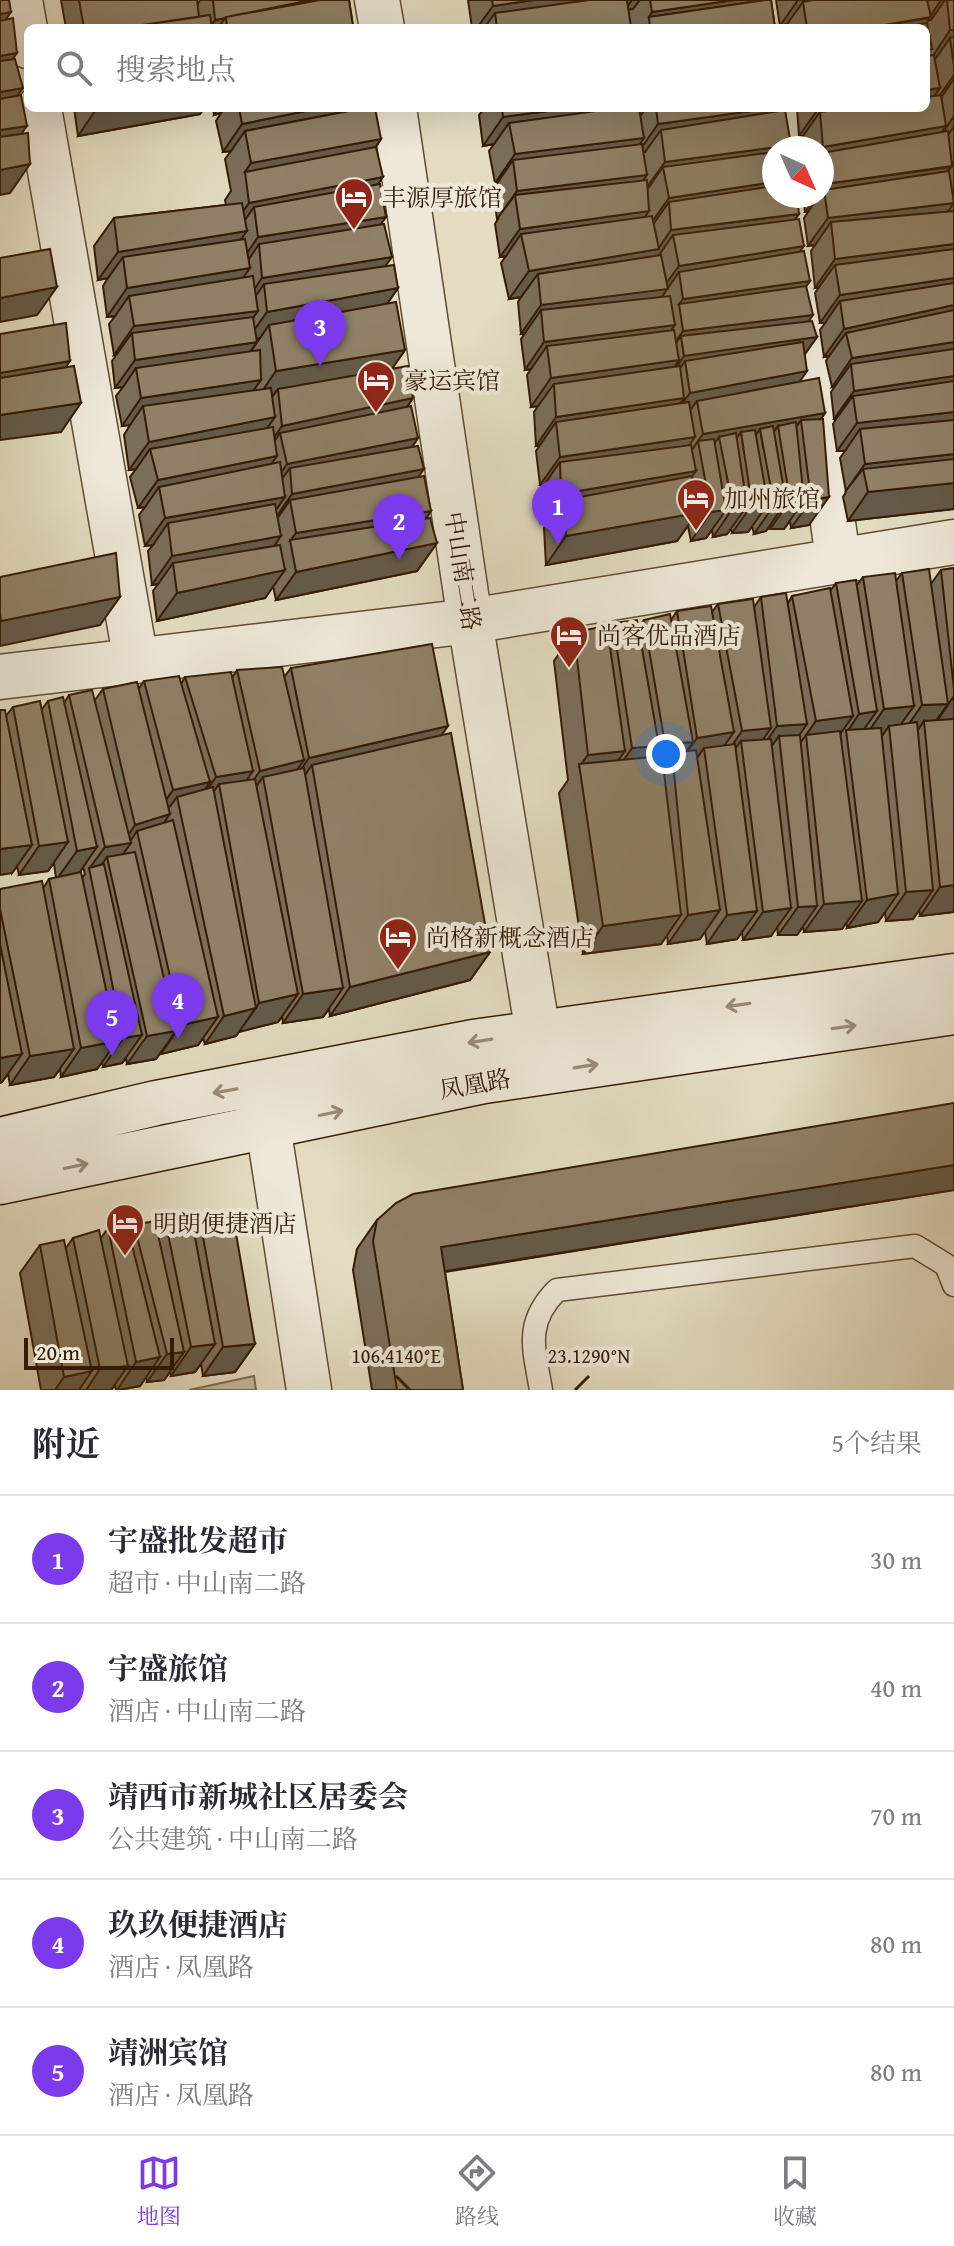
<!DOCTYPE html>
<html lang="zh">
<head>
<meta charset="utf-8">
<style>
	:root { --surface:#fff; --page:#f7f7f7; --text:#2b2b33; --muted:#7c7c81; --line:#e1e1e2; --accent:#7c3aed }
	body { margin:0; font-family:"Gentium Book Plus","Noto Serif SC",serif; background:var(--page); color:var(--text) }
	.compass { position:absolute; left:762px; top:136px; width:72px; height:72px; border-radius:50%; background:var(--surface); box-shadow:0 8px 32px #0002; rotate:135deg }
	.scale { position:absolute; left:24px; bottom:20px; width:150px; box-sizing:border-box; padding-left:8px; border:4px solid #351c06; border-top:0; font-size:22px; line-height:28px; white-space:nowrap; color:#351c06; -webkit-text-stroke:6px #ede8d7; paint-order:stroke }
	.you { position:absolute; left:666px; top:754px; width:28px; height:28px; margin:-20px; border:6px solid #fff; border-radius:50%; background:#1a73e8; box-shadow:0 0 0 12px #1a73e833 }
	.badge { display:grid; place-items:center; width:52px; height:52px; border-radius:50%; background:var(--accent); color:#fff; font-size:26px; font-weight:700 }
	.pin { position:absolute; translate:-50% -66px; filter:drop-shadow(0 2px 4px #0008) }
	.pin::after { content:''; position:absolute; top:42px; width:28px; height:24px; background:inherit; clip-path:polygon(0 0,100% 0,50% 100%) }
	.list { margin:0; padding:0; list-style:none }
	h2 { display:flex; justify-content:space-between; align-items:center; height:104px; margin:0; padding:0 32px; font-size:34px }
	h2 small { font-size:26px; font-weight:400; color:var(--muted) }
	.list li { display:grid; grid-template-columns:52px 1fr auto; gap:24px; align-items:center; box-sizing:border-box; height:128px; padding:0 32px; border-top:2px solid var(--line) }
	.list b { display:block; font-size:30px; white-space:nowrap }
	.list p { margin:0; font-size:26px; white-space:nowrap; color:var(--muted) }
	.list em { font-size:26px; font-style:normal; color:var(--muted) }
	.icon { flex:none; width:44px; height:44px; fill:none; stroke:currentColor; stroke-width:2; stroke-linecap:round; stroke-linejoin:round }
	.map { position:relative; flex:none; width:954px; height:1390px; overflow:hidden }
	.search { position:absolute; background:var(--surface); box-shadow:0 8px 32px #0002; left:24px; right:24px; top:24px; height:88px; display:flex; align-items:center; gap:20px; box-sizing:border-box; padding:0 28px; border-radius:12px; color:var(--muted); font-size:30px }
	.sheet { height:744px; background:var(--surface) }
	nav { display:flex; justify-content:space-around; align-items:center; box-sizing:border-box; height:112px; border-top:2px solid var(--line); background:var(--surface); font-size:22px; color:var(--muted) }
	nav a { display:grid; justify-items:center; gap:4px }
	nav .on { color:var(--accent) }
	.map>svg:first-child { display:block }
	.green { fill:#c5bba1; stroke:#7d6c54; stroke-width:2 }
	.lines { fill:none; stroke-linecap:round; stroke-linejoin:round }
	.lane-casing { stroke:#604c35; stroke-width:25 }
	.street-casing { stroke:#604c35; stroke-width:47 }
	.secondary-casing { stroke:#351c06; stroke-width:47 }
	.lane { stroke:#ede8d7; stroke-width:22 }
	.street { stroke:#ede8d7; stroke-width:44 }
	.secondary { stroke:#ede8d7; stroke-width:44 }
	.wall { fill:#7b6e59; stroke:#351c06; stroke-width:2; fill-rule:evenodd }
	.shaded-wall { fill:#645a48; stroke:#351c06; stroke-width:2 }
	.building { fill:#8f8067; stroke:#351c06; stroke-width:2 }
	.oneway { stroke:#9a8c79 }
	.ticks { fill:none; stroke:#351c06; stroke-width:3 }
	.labels { text-anchor:middle; dominant-baseline:central; stroke-width:8; stroke-linejoin:round; paint-order:stroke }
	.poi-label { font-size:24px; fill:#351c06; stroke:#ede8d7; text-anchor:start }
	.street-label { font-size:24px; fill:#351c06; stroke:#ede8d7 }
	.ticks-label { font-size:20px; text-anchor:middle; fill:#351c06; stroke:#ede8d7; stroke-width:8; stroke-linejoin:round; paint-order:stroke }
</style>
</head>
<body>
<div class="map">
<svg width="954" height="1390" viewBox="0 0 954 1390">
	<rect width="100%" height="100%" fill="#e3dcc1"/>
	<filter id="stains"><feTurbulence type="fractalNoise" baseFrequency=".0025" numOctaves="4"/><feColorMatrix values="0 0 0 0 .2 0 0 0 0 .09 0 0 0 0 .02 0 0 0 .5 -.17"/></filter>
	<radialGradient id="worn" r=".72"><stop offset=".6" stop-color="#630" stop-opacity="0"/><stop offset="1" stop-color="#630" stop-opacity=".3"/></radialGradient>
	<path class="green" d="M254,1376L256,1390H189Z"/>
	<g class="lines">
		<defs>
			<path id="lane" d="M541,1390C534,1349 524,1323 557,1290L915,1246L946,1265L954,1285"/>
			<path id="street" d="M20,0L28,46
				M377,0L382,28
				M39,108L136,661
				M394,108L470,621L538,1033
				M788,196L838,559
				M0,677L470,621L954,542
				M268,1126L309,1390"/>
			<path id="secondary" d="M0,1140L156,1103L473,1042L954,976
				M0,1182L484,1081L954,1012"/>
		</defs>
		<use href="#lane" class="lane-casing"/>
		<use href="#street" class="street-casing"/>
		<use href="#secondary" class="secondary-casing"/>
		<use href="#lane" class="lane"/>
		<use href="#street" class="street"/>
		<use href="#secondary" class="secondary"/>
	</g>
	<path class="wall" d="M61,0H197L198,4L200,0H349L353,26L352,28H66Z
		M468,0H771L775,28H472Z
		M776,0H954V509L848,521L843,497L846,492L840,458L845,451H837L833,424L836,419H834L831,392L835,386L832,387L826,361L829,356L824,357L820,330L825,323H820L815,293L819,287L815,288L811,251L815,245L808,246L804,218L808,212H805L803,196H822V148H800V141L803,136H799L797,108H926V28H784L787,24L780,26Z
		M74,108H204L200,114L78,136Z
		M213,108H363L381,139L376,147L378,184L386,217L380,224L386,266L398,288L387,304L405,350L392,368L413,398L407,407L418,438L412,447L419,477L431,511L426,519L437,543L417,571L276,600L273,586L265,598L157,621L153,591L158,584L152,585L148,551L153,545L145,546L139,515L145,507L138,508L130,477L136,469L129,470L124,435L130,425L122,426L116,396L123,387L115,388L112,361L117,354L114,355L109,324L115,316L107,317L103,286L108,278L98,280L94,246L114,218L226,205L225,200L231,191L225,159L231,151L223,152L216,121L221,113L214,115ZM260,338L251,351H250L256,339Z
		M479,108H786L774,148L799,214L794,220L800,251L810,281L806,286L809,321L817,337L805,354L800,382L825,413L821,419L809,525L791,528L790,521L784,529H770L769,526L766,531L754,534L752,526L748,532L732,533L731,529L727,534L713,537L712,530L706,538L691,541L688,526L677,541L546,565L544,528L549,522L541,523L540,490L544,485H540L536,451L540,445L536,446L534,412L538,406L531,407L527,375L531,369L525,370L521,339L525,333L521,334L518,302L521,297L509,299L501,263L506,256L500,257L495,224L498,219H497L493,189L498,182L495,183L489,151L494,144L483,146L479,115L483,110H480Z
		M954,568V910L953,912L920,916L919,910L913,919L886,921L885,912L878,922L847,928L846,922L842,929L804,932L803,927L797,935H778L777,926L771,936L743,940L742,932L737,939L707,944L705,931L700,939L668,944L667,935L661,944L583,954L559,793L568,780L554,661L574,632L608,631L613,623L638,628L644,620H671L677,611L712,612L718,604L754,607L761,597L788,603L792,596L830,591L836,583L857,585L863,577L896,581L902,573L931,584L941,570Z
		M291,668L443,735L490,952L470,980L330,1016L329,1009L323,1017L283,1023L282,1016L278,1022L239,1031L236,1036L205,1044L203,1038L198,1045L161,1054V1052L156,1059L127,1064L126,1058L122,1063L103,1067L102,1062L97,1069L61,1077L60,1069L54,1077L10,1085L8,1074L2,1082L0,1083V889L44,887L49,879L56,878L54,863L48,871L19,875L17,866L12,873L6,716L13,707L42,709L48,701L64,703L69,695L95,700L103,689L139,688L144,681L181,684L185,677L232,678L237,670L284,677ZM83,867L85,874L82,878L80,872Z
		M954,1190L445,1272L463,1390H372L353,1270L357,1249L377,1220Z
		M199,1215L255,1344L235,1372L203,1376L201,1364L195,1372L171,1376L170,1372L164,1380L147,1382L146,1377L140,1386L120,1390H116L115,1385L111,1390H41L20,1273L40,1245L66,1248L73,1238H101L108,1228L129,1232L134,1225L157,1230L165,1219L193,1224Z"/>
	<path class="shaded-wall" d="M534,0H617L495,13L484,28H477L493,6Z
		M632,0H640L633,9L625,10Z
		M734,0H766L649,17L652,12Z
		M798,0H905L803,2L787,24L780,26Z
		M941,0H945L931,20H929L923,28H867L929,18Z
		M11,12L0,28V14Z
		M225,18L218,28H210L215,20Z
		M950,30H954V55L950,38L936,58L931,59Z
		M17,53L0,78V56Z
		M954,75V79L938,102H935Z
		M23,88L3,116L0,117V92Z
		M940,88L926,108V90Z
		M97,108H204L200,114L78,136Z
		M218,108H225L221,113L214,115Z
		M321,108H363L245,131L231,151L223,152L242,124Z
		M571,108H629L509,123L494,144L483,146L503,117Z
		M642,108H646L638,119L633,120Z
		M773,108H786L767,134L661,130L645,152L638,153L658,124Z
		M819,108H926L820,112L803,136H799Z
		M954,116V126L947,137L939,138Z
		M27,126L7,154L0,155V130Z
		M946,126L926,155L822,159V149L823,147Z
		M644,138L624,167L513,160L498,182L495,183L515,154Z
		M381,139L361,168L245,172L251,163Z
		M791,145L789,148H774V170L663,167L647,190H645L665,162Z
		M954,161L950,167L952,166L932,195L824,190L822,192V188L825,184L950,167Z
		M30,164L10,193L0,195V170Z
		M647,175L627,204L515,195L497,219L517,191Z
		M383,177L363,206L254,207L238,230L229,231L249,203Z
		M774,182V196L669,202L652,226H649L669,198Z
		M817,196H819L808,212H805Z
		M954,203L934,231L831,222L815,245L808,246L828,218Z
		M649,211L629,240L521,234L506,256L500,257L520,229Z
		M799,214L779,242L673,235L657,258L538,274L521,297L509,299L529,271L658,249L671,230Z
		M386,217L366,245L259,244L245,265L238,266L258,237Z
		M247,231L227,259L123,257L108,278L98,280L118,252Z
		M954,244V251L835,265L819,287L815,288L835,259Z
		M804,246L784,274L679,272L648,317L541,310L525,333L521,334L541,305L662,289L679,266Z
		M392,257L372,285L264,284L249,306H243L262,278Z
		M250,268L230,296H129L115,316L107,317L127,288Z
		M954,278V287L840,301L825,323H820L840,295Z
		M810,281L790,309L679,304L683,299Z
		M57,287L37,315L0,322V298Z
		M398,288L378,317L269,325L260,338L247,340L267,312Z
		M954,305V317L846,333L829,356L824,357L844,329Z
		M258,311L238,339L132,333L117,354L114,355L134,326Z
		M813,315L796,340L817,337L797,365L685,361L669,384L664,385L684,356L681,336L665,359H663L683,331Z
		M675,325L655,353L547,346L531,369L525,370L544,342Z
		M257,342L237,371L136,368L123,387L115,388L135,360Z
		M954,342V367L851,364L835,386L832,387L852,358Z
		M405,350L385,379L278,389L272,397L256,400L276,371Z
		M679,360L659,389L554,384L538,406L531,407L551,378Z
		M70,361L50,390L0,398V373Z
		M807,371L787,400L697,401L684,419L670,421L690,393Z
		M954,376V401L853,396L836,419H834L854,391Z
		M261,380L241,408L143,406L130,425L122,426L141,398Z
		M413,398L393,427L280,433L266,454L262,455L282,426Z
		M684,398L664,426L556,422L540,445L536,446L556,417Z
		M81,403L61,432L0,440V415Z
		M954,412V439L860,429L845,451H837L857,423Z
		M825,413L805,441L801,420L784,445L778,426L763,447L760,429L744,452L741,432L724,456L719,437L704,459L698,441L683,463L703,434Z
		M275,417L255,445L150,449L136,469L129,470L149,442Z
		M695,437L675,465L560,462L544,485H540L560,457Z
		M418,438L398,467L290,468L273,491L267,493L287,464Z
		M954,454V480L863,469L845,492L865,464Z
		M277,456L257,484L159,487L145,507L138,508L158,480Z
		M424,469L404,497L290,500L275,522L272,523L292,494Z
		M696,471L676,499L564,500L549,522L541,523L561,494Z
		M954,483V509L848,521L868,492Z
		M285,497L265,526L168,523L153,545L145,546L165,518Z
		M829,497L809,525L791,528L811,500Z
		M804,500L784,529H770L790,501Z
		M786,502L766,531L754,534L774,505Z
		M768,504L748,532L732,533L752,505Z
		M747,506L727,534L713,537L733,508Z
		M726,510L706,538L691,541L711,512Z
		M431,511L411,540L290,541L296,533Z
		M697,513L677,541L546,565L566,536Z
		M281,536L261,565L173,563L158,584L152,585L172,556Z
		M437,543L417,571L276,600L296,572Z
		M285,570L265,598L157,621L177,593Z
		M120,597L100,625L0,646V623L1,621Z
		M954,696V722L935,724Z
		M948,704L928,732L924,721L916,733L902,734L922,705Z
		M914,706L894,734L889,726L882,736L864,738L884,709Z
		M877,711L857,739L847,732L859,714Z
		M853,716L833,744L806,735L796,749L816,721Z
		M807,724L787,753L779,736L766,754L757,755L777,726Z
		M448,726L428,755L312,765L298,785L289,786L309,758Z
		M771,728L751,757L741,741L728,759L722,760L742,731Z
		M734,732L714,760L704,748L693,764L678,766L697,738Z
		M693,742L673,770L672,753L659,772L645,773L665,744Z
		M659,746L639,774L612,777L632,748Z
		M625,751L605,779L579,767L588,755Z
		M304,760L284,789L263,777L249,797L240,799L260,771Z
		M253,771L233,799L219,784L205,804L196,806L216,777Z
		M210,782L190,810L177,797L163,816L170,814L150,843L137,831L129,843H131L111,871L107,857L95,874L89,869L105,847L122,844L135,825L153,819L173,790Z
		M68,842L48,871L19,875L39,846Z
		M32,845L12,873L0,875V849Z
		M97,847L77,876L57,879L77,851Z
		M954,885V910L953,912L920,916L940,887Z
		M933,890L913,919L886,921L906,892Z
		M898,894L878,922L847,928L867,900Z
		M862,901L842,929L804,932L824,904Z
		M817,906L797,935H778L798,907Z
		M791,908L771,936L743,940L763,912Z
		M720,910L700,939L668,944L688,915Z
		M757,911L737,939L707,944L727,915Z
		M681,915L661,944L583,954L603,926Z
		M490,952L470,980L330,1016L350,987Z
		M343,988L323,1017L283,1023L303,994Z
		M298,994L278,1022L239,1032L259,1003Z
		M256,1008L236,1036L205,1044L224,1016Z
		M218,1017L198,1045L161,1054L181,1025Z
		M176,1031L156,1059L127,1064L147,1036Z
		M142,1035L122,1063L103,1067L123,1038Z
		M117,1041L97,1069L61,1077L81,1048Z
		M74,1049L54,1077L10,1085L30,1056Z
		M22,1054L2,1082L0,1083V1058Z
		M954,1165V1190L421,1275L441,1247Z
		M215,1344L195,1372L171,1376L191,1347Z
		M255,1344L235,1372L203,1376L223,1347Z
		M184,1352L164,1380L147,1382L167,1354Z
		M160,1357L140,1386L117,1390L136,1362Z
		M128,1366L111,1390H86L100,1369Z
		M92,1371L79,1390H55L64,1377Z"/>
	<path class="building" d="M0,0H9L11,12L0,14Z
		M79,0H197L199,17L122,28H84Z
		M213,0H311L226,17V18L215,20Z
		M320,0H349L353,26L343,28H227L226,17Z
		M492,0H534L493,6Z
		M589,0H627L631,27L497,28L495,13Z
		M650,0H734L652,12Z
		M766,0H771L775,28H650L649,17Z
		M813,0H927L931,17L867,28H807L803,2Z
		M947,0H954V30H950Z
		M210,15L212,28H122Z
		M13,18L17,53L0,56V21Z
		M927,23L932,49L926,50V28H897Z
		M954,37V66L950,38Z
		M934,55L940,88L926,90V56Z
		M15,59L23,88L0,92V61Z
		M21,95L27,126L0,130V99Z
		M941,95L946,126L823,147L820,112L849,108H926V97Z
		M239,108H321L242,124Z
		M365,108H375L381,139L251,163L245,131Z
		M502,108H571L503,117Z
		M618,108H639L644,138L515,154L509,123Z
		M656,108H773L658,124Z
		M785,110L791,145L665,162L661,130Z
		M948,131L952,166L825,184L822,153Z
		M28,133L30,164L0,170V137Z
		M642,144L647,175L517,191L513,160Z
		M376,147L383,177L249,203L245,172Z
		M774,152V182L669,198L663,167Z
		M949,171L954,203L828,218L824,190Z
		M647,180L649,211L520,229L515,195Z
		M380,184L386,217L258,237L254,207Z
		M774,186V196H797L799,214L671,230L669,202Z
		M242,203L247,231L118,252L114,218Z
		M954,211V244L835,259L831,222Z
		M652,216L659,249L529,271L521,234Z
		M799,219L804,246L679,266L673,235Z
		M384,224L392,257L262,278L259,244Z
		M245,239L250,268L127,288L123,257Z
		M50,249L57,287L0,298V258Z
		M954,249V278L840,295L835,265Z
		M804,251L810,281L683,299L679,272Z
		M661,255L668,289L541,305L538,274Z
		M394,265L398,288L267,312L264,284Z
		M253,276L258,311L134,326L129,296Z
		M954,283V305L844,329L840,301Z
		M806,286L813,315L683,331L679,304Z
		M670,296L675,325L544,342L541,310Z
		M396,302L405,350L276,371L269,325Z
		M954,310V342L852,358L846,333Z
		M253,317L257,342L135,360L132,333Z
		M812,321L817,337L684,356L681,336Z
		M66,323L70,361L0,373V334Z
		M674,330L679,360L551,378L547,346Z
		M803,342L807,371L690,393L685,361Z
		M954,349V376L854,391L851,364Z
		M260,350L261,380L141,398L136,368Z
		M74,366L81,403L0,415V378Z
		M408,366L413,398L282,426L278,389Z
		M680,366L684,398L556,417L554,384Z
		M819,378L825,413L703,434L697,401Z
		M954,381V412L857,423L853,396Z
		M271,388L275,417L149,442L143,406Z
		M689,402L695,437L560,457L556,422Z
		M411,406L418,438L287,464L280,433Z
		M823,419L829,497L811,500L801,420Z
		M954,420V454L865,464L860,429Z
		M796,422L804,500L790,501L778,426Z
		M773,426L786,502L774,505L760,429Z
		M273,427L277,456L158,480L150,449Z
		M755,430L768,504L752,505L741,432Z
		M736,433L747,506L733,508L719,437Z
		M714,439L726,510L711,512L698,441Z
		M691,445L696,471L561,494L560,462Z
		M418,446L424,469L292,494L290,468Z
		M954,459V483L868,492L863,469Z
		M280,462L285,497L165,518L159,487Z
		M424,476L431,511L296,533L290,500Z
		M692,476L697,513L566,536L564,500Z
		M275,504L281,536L172,556L168,523Z
		M430,518L437,543L296,572L290,540Z
		M280,545L285,570L177,593L173,563Z
		M116,553L120,597L1,621L0,612V577Z
		M954,568V690L941,570Z
		M929,569L948,704L922,705L902,573Z
		M895,573L914,706L884,709L863,577Z
		M856,580L877,711L859,714L836,583Z
		M830,588L853,716L816,721L792,596Z
		M786,593L807,724L777,726L761,597Z
		M753,599L771,728L742,731L718,604Z
		M711,606L734,732L697,738L677,611Z
		M670,614L693,742L665,744L644,620Z
		M637,620L659,746L632,748L613,623Z
		M607,626L625,751L588,755L574,632Z
		M432,644L448,726L309,758L291,668Z
		M282,667L304,760L260,771L237,670Z
		M231,672L253,771L216,777L185,677Z
		M179,676L210,782L173,790L144,681Z
		M137,682L170,814L135,825L103,689Z
		M92,690L131,843L105,847L69,695Z
		M63,697L97,847L77,851L48,701Z
		M40,701L68,842L39,846L13,707Z
		M0,710H5L32,845L0,849Z
		M954,719V885L940,887L924,721Z
		M917,722L933,890L906,892L889,726Z
		M881,728L898,894L867,900L846,730Z
		M840,731L862,901L824,904L806,735Z
		M451,733L490,952L350,987L312,765Z
		M800,735L817,906L798,907L779,736Z
		M771,739L791,908L763,912L741,741Z
		M735,744L757,911L727,915L704,748Z
		M696,750L720,910L688,915L672,753Z
		M662,756L681,915L603,926L579,764Z
		M304,768L343,988L303,994L263,777Z
		M255,779L298,994L259,1003L219,784Z
		M213,787L256,1008L224,1016L177,797Z
		M173,820L218,1017L181,1025L137,831Z
		M135,852L176,1031L147,1036L107,857Z
		M104,864L142,1035L123,1038L89,868Z
		M81,872L117,1041L81,1048L49,879Z
		M42,881L74,1049L30,1056L0,909V889Z
		M0,944L22,1054L0,1058Z
		M954,1103V1165L441,1247L463,1390H397L373,1241L377,1220L396,1203L413,1194Z
		M232,1210L255,1344L223,1347L199,1215Z
		M191,1216L215,1344L191,1347L165,1219Z
		M155,1221L184,1352L167,1354L134,1225Z
		M127,1225L160,1357L136,1362L108,1228Z
		M99,1230L128,1366L100,1369L73,1238Z
		M64,1240L92,1371L64,1377L40,1245Z"/>
	<defs><path id="oneway-shaft" d="M-6 0H5M1.5-3L5.5 0L1.5 3" fill="none" stroke-width="1.6" stroke-linecap="round" stroke-linejoin="round" transform="scale(2)"/></defs>
	<g class="oneway">
		<use href="#oneway-shaft" transform="translate(738 1005) rotate(172)"/>
		<use href="#oneway-shaft" transform="translate(844 1027) rotate(-8)"/>
		<use href="#oneway-shaft" transform="translate(480 1041) rotate(171)"/>
		<use href="#oneway-shaft" transform="translate(586 1066) rotate(-9)"/>
		<use href="#oneway-shaft" transform="translate(225 1091) rotate(170)"/>
		<use href="#oneway-shaft" transform="translate(331 1113) rotate(-12)"/>
		<use href="#oneway-shaft" transform="translate(76 1166) rotate(-12)"/>
	</g>
	<path class="ticks" d="M396,1376L410,1390M575,1390L589,1376"/>
	<defs>
		<symbol id="hotel-pin" viewBox="-11 -11 22 30"><path d="M0 17L-7.5 6A9.5 9.5 0 1 1 7.5 6Z" fill="#8f2418" stroke="#ede8d7"/><path d="M-6-4.5h1.5V1H6V5H4.5V3h-9V5H-6ZM-4 0a1.8 1.8 0 1 1 3.6 0ZM.5 0V-2.5h3Q6-2.5 6 0Z" fill="#fff"/></symbol>
	</defs>
	<g fill-rule="evenodd">
		<use href="#hotel-pin" x="332" y="175" width="44" height="60"/>
		<use href="#hotel-pin" x="354" y="358" width="44" height="60"/>
		<use href="#hotel-pin" x="674" y="476" width="44" height="60"/>
		<use href="#hotel-pin" x="547" y="613" width="44" height="60"/>
		<use href="#hotel-pin" x="376" y="915" width="44" height="60"/>
		<use href="#hotel-pin" x="103" y="1201" width="44" height="60"/>
	</g>
	<g class="labels">
		<g class="poi-label">
			<text x="382" y="197">丰源厚旅馆</text>
			<text x="404" y="380">豪运宾馆</text>
			<text x="724" y="498">加州旅馆</text>
			<text x="597" y="635">尚客优品酒店</text>
			<text x="426" y="937">尚格新概念酒店</text>
			<text x="153" y="1223">明朗便捷酒店</text>
		</g>
		<g class="street-label">
			<text transform="translate(463 571) rotate(81)">中山南二路</text>
			<text transform="translate(475 1084) rotate(-10)">凤凰路</text>
		</g>
	</g>
	<g class="ticks-label">
		<text x="396" y="1363">106.4140°E</text>
		<text x="589" y="1363">23.1290°N</text>
	</g>
	<rect width="100%" height="100%" filter="url(#stains)"/>
	<rect width="100%" height="100%" fill="url(#worn)"/>
</svg>
<svg class="compass" viewBox="-18 -18 36 36"><path d="M0-13l5 13h-10z" fill="#e53935"/><path d="M0 13l5-13h-10z" fill="#7c7c81"/></svg>
<div class="scale">20 m</div>
<div class="you"></div>
<div class="pin badge" style="left:558px;top:545px">1</div>
<div class="pin badge" style="left:399px;top:560px">2</div>
<div class="pin badge" style="left:320px;top:366px">3</div>
<div class="pin badge" style="left:178px;top:1039px">4</div>
<div class="pin badge" style="left:112px;top:1056px">5</div>
<div class="search"><svg class="icon" aria-label="search" viewBox="0 0 24 24"><circle cx="10" cy="10" r="6"/><path d="M15 15l6 6"/></svg>搜索地点</div>
</div>
<section class="sheet">
<h2>附近<small>5个结果</small></h2>
<ul class="list">
<li><span class="badge">1</span><div><b>宇盛批发超市</b><p>超市 · 中山南二路</p></div><em>30 m</em></li>
<li><span class="badge">2</span><div><b>宇盛旅馆</b><p>酒店 · 中山南二路</p></div><em>40 m</em></li>
<li><span class="badge">3</span><div><b>靖西市新城社区居委会</b><p>公共建筑 · 中山南二路</p></div><em>70 m</em></li>
<li><span class="badge">4</span><div><b>玖玖便捷酒店</b><p>酒店 · 凤凰路</p></div><em>80 m</em></li>
<li><span class="badge">5</span><div><b>靖洲宾馆</b><p>酒店 · 凤凰路</p></div><em>80 m</em></li>
</ul>
</section>
<nav>
<a class="on"><svg class="icon" aria-label="map" viewBox="0 0 24 24"><path d="M3 6l6-2 6 2 6-2v14l-6 2-6-2-6 2zM9 4v14M15 6v14"/></svg>地图</a>
<a><svg class="icon" aria-label="directions" viewBox="0 0 24 24"><path d="M12 3l9 9-9 9-9-9zM9 14v-3h6M13 9l2 2-2 2"/></svg>路线</a>
<a><svg class="icon" aria-label="saved" viewBox="0 0 24 24"><path d="M7 4h10v16l-5-4-5 4z"/></svg>收藏</a>
</nav>
</body>
</html>
